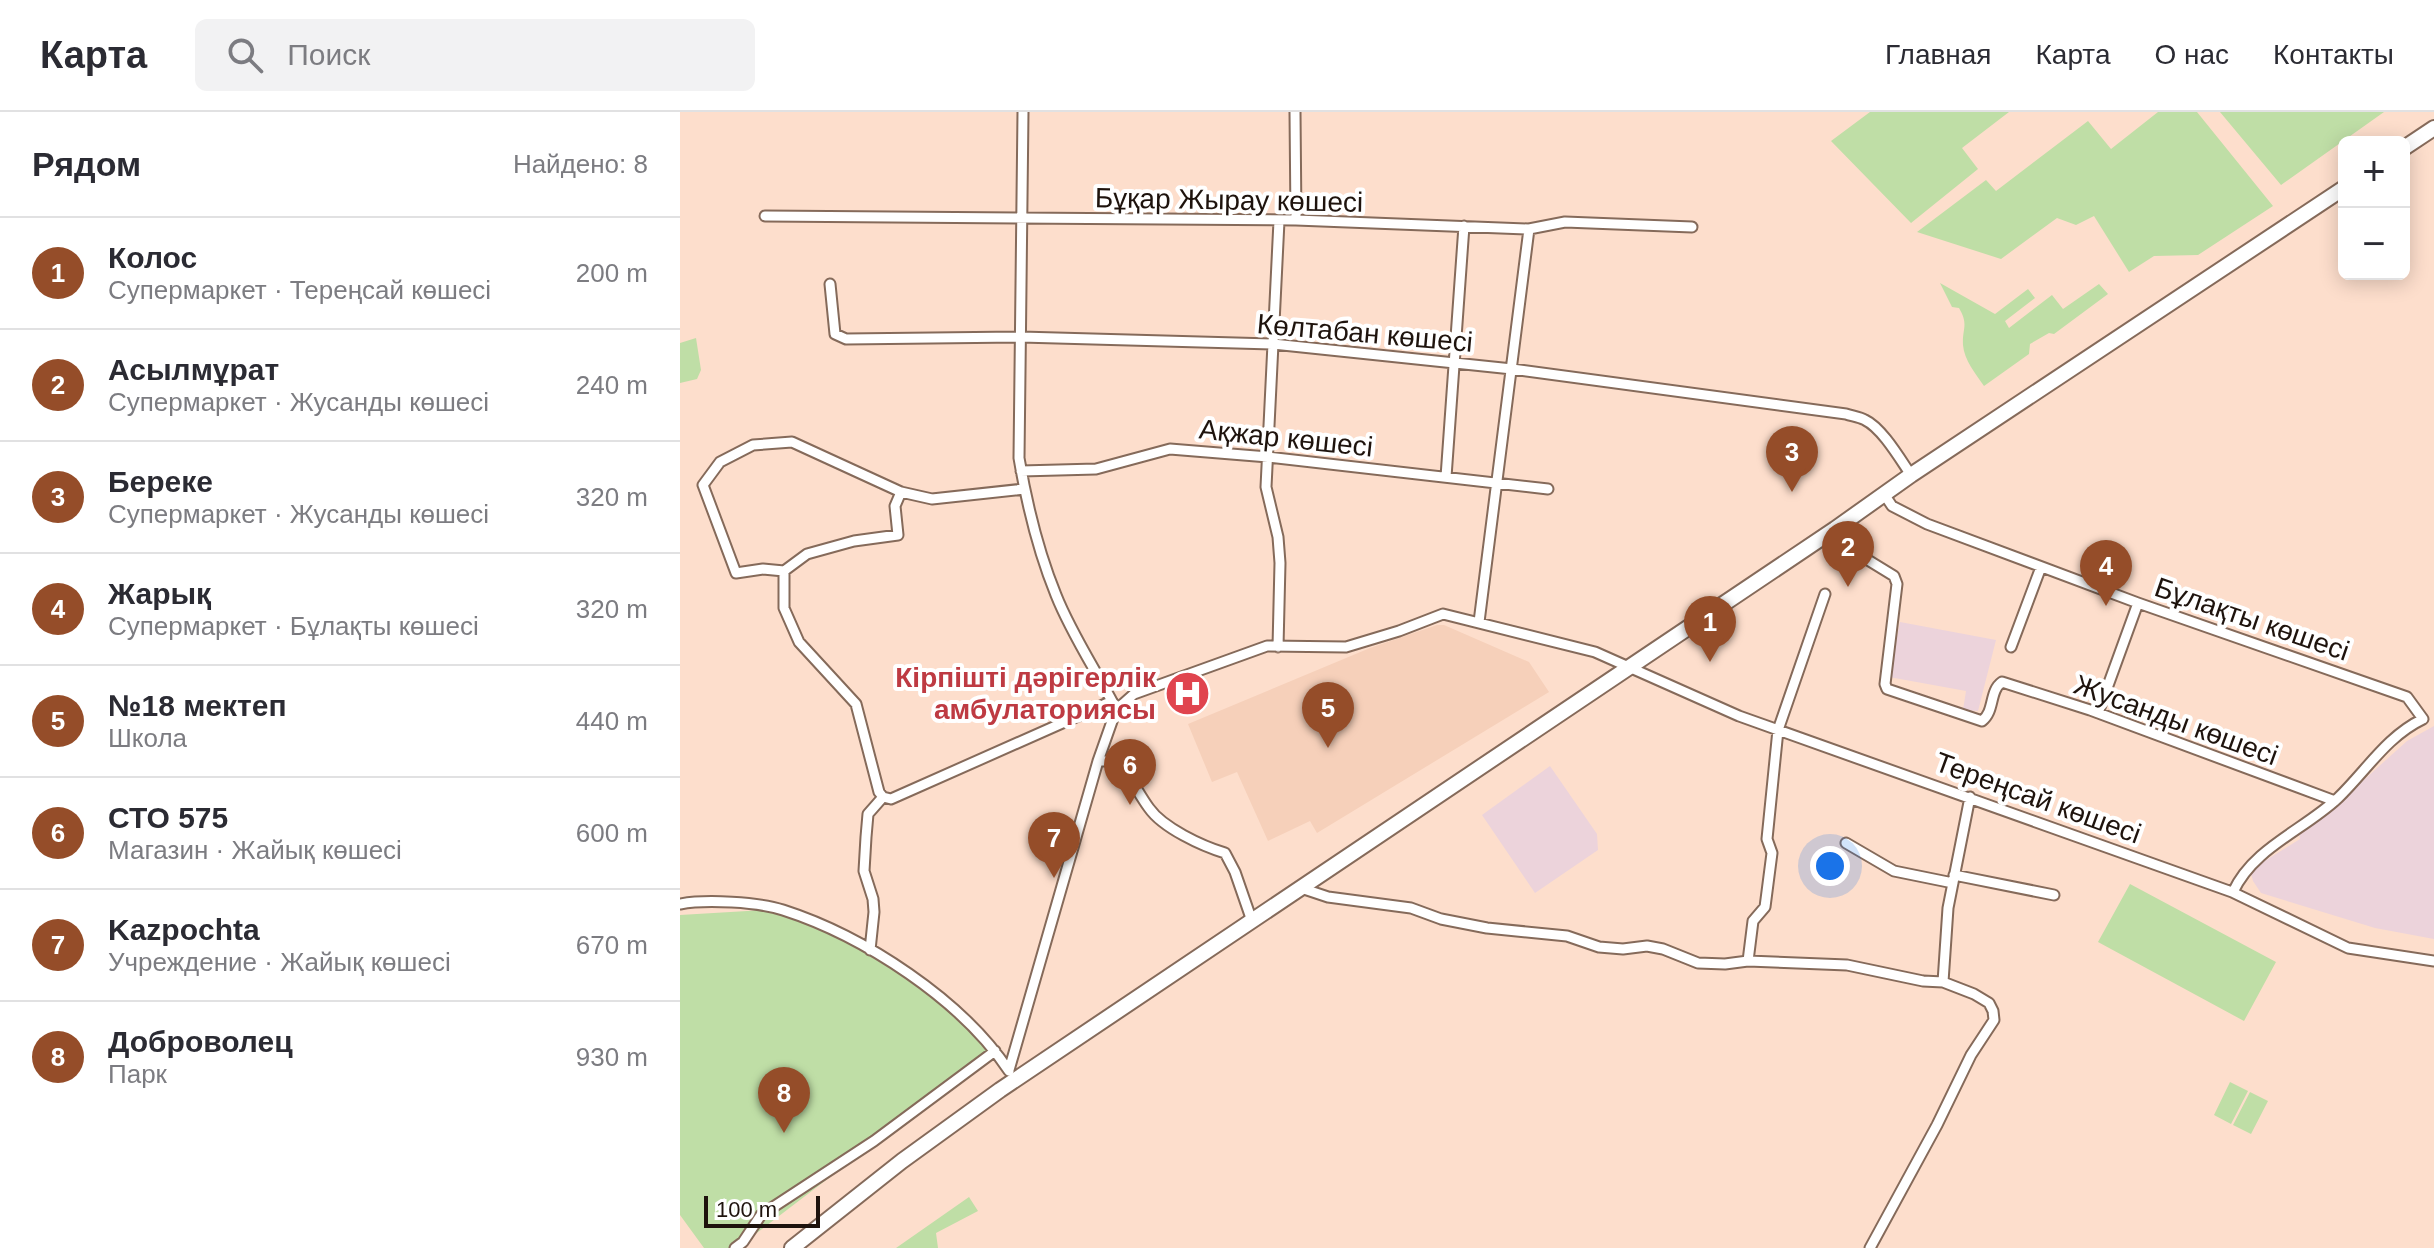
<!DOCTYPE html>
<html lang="ru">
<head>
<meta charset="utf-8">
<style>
	:root { --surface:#fff; --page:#f2f2f3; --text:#2b2b33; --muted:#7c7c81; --line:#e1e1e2; --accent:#954d29 }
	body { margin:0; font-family:Arial,sans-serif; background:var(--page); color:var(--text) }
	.controls { position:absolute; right:24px; top:24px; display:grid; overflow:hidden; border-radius:12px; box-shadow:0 4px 20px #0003 }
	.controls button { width:72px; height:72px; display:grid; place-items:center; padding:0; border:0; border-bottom:2px solid var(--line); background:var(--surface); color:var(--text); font:40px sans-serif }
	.scale { position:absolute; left:24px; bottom:20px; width:116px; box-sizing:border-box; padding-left:8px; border:4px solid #1e130d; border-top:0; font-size:22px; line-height:28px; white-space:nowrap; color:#1e130d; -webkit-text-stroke:6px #fff; paint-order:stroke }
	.you { position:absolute; left:1150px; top:754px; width:28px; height:28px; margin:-20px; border:6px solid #fff; border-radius:50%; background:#1a73e8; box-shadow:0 0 0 12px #1a73e833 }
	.badge { display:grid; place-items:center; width:52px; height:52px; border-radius:50%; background:var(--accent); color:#fff; font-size:26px; font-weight:700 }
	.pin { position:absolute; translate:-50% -66px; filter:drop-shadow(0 2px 4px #0008) }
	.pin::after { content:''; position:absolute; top:42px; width:28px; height:24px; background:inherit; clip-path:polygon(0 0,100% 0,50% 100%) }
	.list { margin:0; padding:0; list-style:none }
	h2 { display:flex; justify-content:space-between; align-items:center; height:104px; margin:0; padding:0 32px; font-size:34px }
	h2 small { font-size:26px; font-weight:400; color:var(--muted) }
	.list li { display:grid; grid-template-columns:52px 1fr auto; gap:24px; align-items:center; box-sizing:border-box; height:112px; padding:0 32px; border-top:2px solid var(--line) }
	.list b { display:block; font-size:30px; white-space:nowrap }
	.list p { margin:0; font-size:26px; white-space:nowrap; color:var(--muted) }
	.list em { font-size:26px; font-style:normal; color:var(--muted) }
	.icon { flex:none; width:44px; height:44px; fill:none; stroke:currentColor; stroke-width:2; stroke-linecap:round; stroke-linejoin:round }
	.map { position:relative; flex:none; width:1754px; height:1136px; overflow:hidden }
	header { display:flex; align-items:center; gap:48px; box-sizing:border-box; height:112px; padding:0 40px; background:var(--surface); border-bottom:2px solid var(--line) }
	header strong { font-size:38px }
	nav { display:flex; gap:44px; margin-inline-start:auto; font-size:28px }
	.search { width:560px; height:72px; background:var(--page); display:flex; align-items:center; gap:20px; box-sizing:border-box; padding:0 28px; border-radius:12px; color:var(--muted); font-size:30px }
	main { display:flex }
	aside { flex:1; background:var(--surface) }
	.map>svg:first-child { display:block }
	.commercial { fill:#ecd3db }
	.built { fill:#f6d0ba }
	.green { fill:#bfdea6 }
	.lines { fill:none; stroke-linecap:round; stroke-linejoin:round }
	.street-casing { stroke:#856a5a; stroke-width:13 }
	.secondary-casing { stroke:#856a5a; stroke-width:18 }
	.street { stroke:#fff; stroke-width:9 }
	.secondary { stroke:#fff; stroke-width:14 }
	.labels { text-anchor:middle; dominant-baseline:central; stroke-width:8; stroke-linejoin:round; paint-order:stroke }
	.street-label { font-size:28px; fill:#1e130d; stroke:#fff }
	.health-label { font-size:28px; font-weight:bold; fill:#be3a42; stroke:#fff; text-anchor:end }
</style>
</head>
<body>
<header>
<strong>Карта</strong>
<div class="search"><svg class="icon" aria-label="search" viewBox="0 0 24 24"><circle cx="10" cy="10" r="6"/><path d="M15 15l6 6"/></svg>Поиск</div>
<nav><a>Главная</a><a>Карта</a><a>О нас</a><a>Контакты</a></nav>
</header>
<main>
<aside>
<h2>Рядом<small>Найдено: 8</small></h2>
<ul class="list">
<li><span class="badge">1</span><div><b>Колос</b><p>Супермаркет · Тереңсай көшесі</p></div><em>200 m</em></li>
<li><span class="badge">2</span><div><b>Асылмұрат</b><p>Супермаркет · Жусанды көшесі</p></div><em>240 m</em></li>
<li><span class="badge">3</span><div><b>Береке</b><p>Супермаркет · Жусанды көшесі</p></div><em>320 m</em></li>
<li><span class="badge">4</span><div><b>Жарық</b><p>Супермаркет · Бұлақты көшесі</p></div><em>320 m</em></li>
<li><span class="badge">5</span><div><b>№18 мектеп</b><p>Школа</p></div><em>440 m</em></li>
<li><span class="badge">6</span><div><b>СТО 575</b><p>Магазин · Жайық көшесі</p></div><em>600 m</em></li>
<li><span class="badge">7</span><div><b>Kazpochta</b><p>Учреждение · Жайық көшесі</p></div><em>670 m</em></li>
<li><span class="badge">8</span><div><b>Доброволец</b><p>Парк</p></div><em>930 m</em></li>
</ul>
</aside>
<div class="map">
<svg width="1754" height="1136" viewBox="0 0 1754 1136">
	<rect width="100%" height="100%" fill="#fddecc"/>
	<path class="commercial" d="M1220,510L1316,528L1298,599L1283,598L1286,579L1209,565Z
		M1754,614V827L1695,816L1581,781L1573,769L1570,758L1620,727L1619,719L1665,685L1727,629Z
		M870,654L917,722L918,738L855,781L802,703Z"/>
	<path class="built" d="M757,513H764L849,550L869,580L637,721L630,709L588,729L557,660L532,670L508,612L690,536Z"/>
	<path class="green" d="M1190,0H1329L1282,36L1298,57L1231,111L1151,29Z
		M1478,0H1517L1593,94L1518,143L1474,144L1449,160L1414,104L1396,113L1377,106L1321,147L1237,120L1306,68L1316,79L1408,9L1431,37Z
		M1540,0H1704L1601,73Z
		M1260,171L1315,202L1348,177L1355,186L1325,209L1329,216L1372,183L1383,197L1419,172L1428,182L1374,222L1369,221L1350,232L1349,242L1304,274C1296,262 1284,248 1283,233C1282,216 1289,213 1279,196L1272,195Z
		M16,226L21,258L17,267L0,271V231Z
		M1450,772L1596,850L1564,909L1418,830Z
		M100,797L209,849L282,904L315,939L57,1136H24L0,1103V803Z
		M1550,970L1568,979L1551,1012L1534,1003Z
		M1570,980L1588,989L1571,1022L1553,1013Z
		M289,1085L298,1099L256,1121L258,1136H216Z"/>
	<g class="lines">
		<defs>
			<path id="street" d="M343,0L339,346C347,393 358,439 376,483C391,521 415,557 434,593
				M615,0L616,108
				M85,104L616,108L849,117L885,110L1012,115
				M150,172L155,222L166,227L341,225L593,232L832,257L1166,302C1172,304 1180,305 1185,308C1202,316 1220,347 1231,363
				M341,359L416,357L490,337L588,345L868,377
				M766,365L784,114
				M344,377L252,387L221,380L112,330L73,333L40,350L23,373L56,461L83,457L104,459V496L119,530L176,592L199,680L203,685L211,687L432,589
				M1204,382L1212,394L1247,412L1458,491L1727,585L1743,607C1707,624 1686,659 1658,686C1624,718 1573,736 1553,780
				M1155,417L1165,434L1214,464L1217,472L1205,572L1207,577L1302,609C1315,599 1309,579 1322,570L1410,598L1655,689
				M104,459L127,442L174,429L218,423L215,394L221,380
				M799,510L849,117
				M598,535L600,451L598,425L586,375L599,109
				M1331,535L1361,455
				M1418,601L1458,491
				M418,649H437C450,663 458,681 469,696C483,716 522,734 545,741L555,760L572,809
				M1166,731L1214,759L1273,771
				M1274,763L1374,783
				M621,776L648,785L731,796L761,807L807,816L887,824L919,835L943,837L967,834L983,837L1018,851L1045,852L1068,849L1073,809L1085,795L1092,741L1087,727L1098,618L1145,482
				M0,792C26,787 78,790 103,798C184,824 282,888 329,959
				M190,838L194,800L193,787L184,759L186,725L188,702L203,685
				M1068,849L1167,853L1243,869L1263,870L1294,882L1309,891L1313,899L1314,908L1291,943L1257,1013L1190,1136
				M1263,870L1268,796L1290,685
				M329,958L418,649L436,598L454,582L587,534L666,535L719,519L763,502L915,540L1059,604L1552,780L1668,836L1754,849
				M55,1136L63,1130L81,1103L194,1029L315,939"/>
			<path id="secondary" d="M1724,36L1754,16
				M112,1136L222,1049L320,978L1155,417L1231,363L1664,76"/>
		</defs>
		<use href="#street" class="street-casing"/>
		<use href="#secondary" class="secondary-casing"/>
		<use href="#street" class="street"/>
		<use href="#secondary" class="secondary"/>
	</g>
	<defs>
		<symbol id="hospital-disc" viewBox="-11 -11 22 22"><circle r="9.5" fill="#e0444e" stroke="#fff"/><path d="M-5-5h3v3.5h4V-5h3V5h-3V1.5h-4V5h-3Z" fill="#fff"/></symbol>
	</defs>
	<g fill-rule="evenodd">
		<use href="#hospital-disc" x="482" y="556" width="51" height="51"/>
	</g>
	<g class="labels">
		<g class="street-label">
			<text transform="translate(549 88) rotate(1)">Бұқар Жырау көшесі</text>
			<text transform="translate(685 221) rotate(5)">Көлтабан көшесі</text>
			<text transform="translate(606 326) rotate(6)">Ақжар көшесі</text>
			<text transform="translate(1572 507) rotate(19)">Бұлақты көшесі</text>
			<text transform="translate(1496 608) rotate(20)">Жусанды көшесі</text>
			<text transform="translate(1358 686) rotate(20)">Тереңсай көшесі</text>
		</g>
		<g class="health-label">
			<text x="476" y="565">Кірпішті дәрігерлік<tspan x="476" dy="32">амбулаториясы</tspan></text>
		</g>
	</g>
</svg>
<div class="controls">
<button>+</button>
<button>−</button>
</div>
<div class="scale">100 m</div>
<div class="you"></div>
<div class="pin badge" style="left:1030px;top:550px">1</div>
<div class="pin badge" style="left:1168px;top:475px">2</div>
<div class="pin badge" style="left:1112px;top:380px">3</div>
<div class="pin badge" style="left:1426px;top:494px">4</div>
<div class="pin badge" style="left:648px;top:636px">5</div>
<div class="pin badge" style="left:450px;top:693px">6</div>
<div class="pin badge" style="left:374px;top:766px">7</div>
<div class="pin badge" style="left:104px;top:1021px">8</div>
</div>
</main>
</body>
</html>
